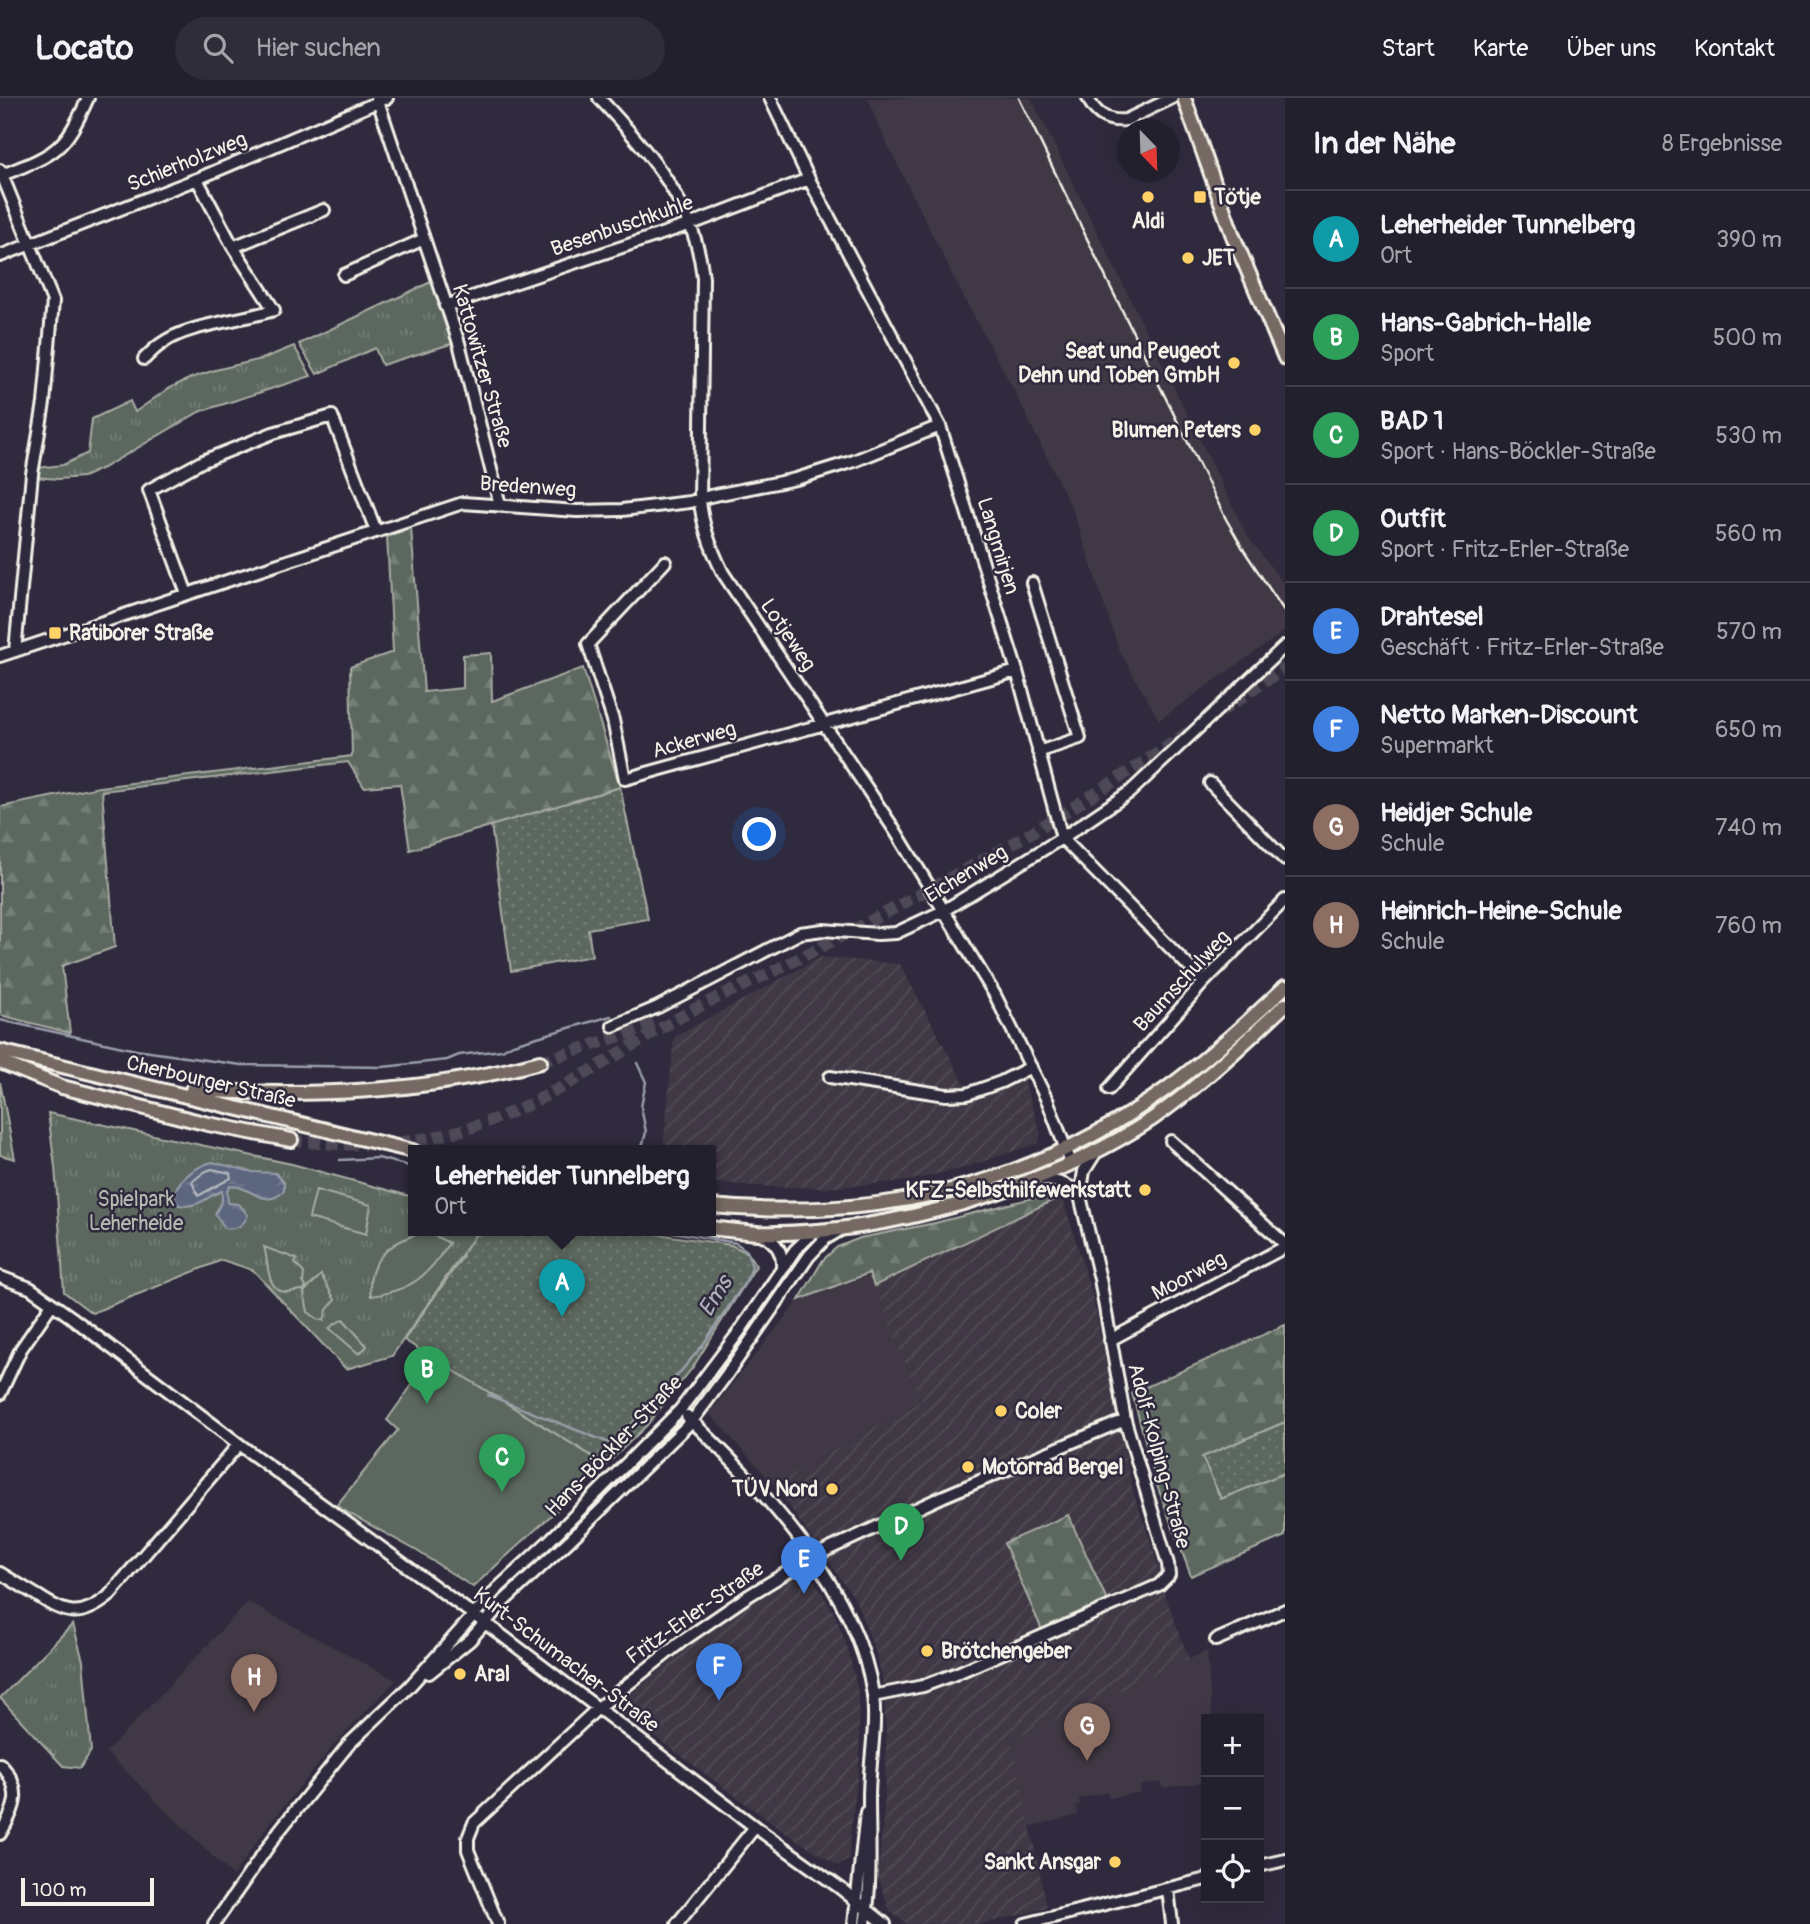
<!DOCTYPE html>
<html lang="de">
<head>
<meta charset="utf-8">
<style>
	:root { --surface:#23202e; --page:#2f2d3a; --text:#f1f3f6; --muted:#a3a3aa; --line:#403e4a; --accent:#8c9099 }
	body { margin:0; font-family:Pangolin,sans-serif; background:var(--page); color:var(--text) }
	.controls { position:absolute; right:21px; bottom:21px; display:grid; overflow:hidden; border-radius:0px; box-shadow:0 7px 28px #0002 }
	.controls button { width:63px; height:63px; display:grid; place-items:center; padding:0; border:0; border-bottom:2px solid var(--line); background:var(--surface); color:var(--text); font:35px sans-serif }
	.compass { position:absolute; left:1117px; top:21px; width:63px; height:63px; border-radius:50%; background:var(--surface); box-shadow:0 7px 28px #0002; rotate:157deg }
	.scale { position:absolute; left:21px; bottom:18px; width:133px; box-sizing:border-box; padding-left:7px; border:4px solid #f4f1e8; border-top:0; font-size:19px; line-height:24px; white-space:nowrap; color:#f4f1e8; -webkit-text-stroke:5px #2f2a3d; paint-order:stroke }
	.you { position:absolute; left:760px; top:737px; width:24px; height:24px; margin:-18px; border:5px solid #fff; border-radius:50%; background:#1a73e8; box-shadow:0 0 0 10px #1a73e833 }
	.badge { display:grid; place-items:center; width:46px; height:46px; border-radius:50%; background:var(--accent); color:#fff; font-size:23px; font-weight:700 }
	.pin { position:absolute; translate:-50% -58px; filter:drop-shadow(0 2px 4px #0008) }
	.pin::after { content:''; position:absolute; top:37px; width:24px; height:21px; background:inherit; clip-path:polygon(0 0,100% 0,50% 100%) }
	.popup { position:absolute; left:408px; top:1047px; width:308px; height:91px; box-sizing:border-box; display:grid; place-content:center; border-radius:0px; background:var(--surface); filter:drop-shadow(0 2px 5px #0005); font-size:23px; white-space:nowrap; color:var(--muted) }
	.popup b { font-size:26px; color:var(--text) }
	.popup::after { content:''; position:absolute; left:50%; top:100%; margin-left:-14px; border:14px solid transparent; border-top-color:var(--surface) }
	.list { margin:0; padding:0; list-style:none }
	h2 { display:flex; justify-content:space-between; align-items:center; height:91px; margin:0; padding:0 28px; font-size:30px }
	h2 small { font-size:23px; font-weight:400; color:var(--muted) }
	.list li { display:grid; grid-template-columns:46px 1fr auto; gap:21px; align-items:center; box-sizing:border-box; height:98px; padding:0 28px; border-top:2px solid var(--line) }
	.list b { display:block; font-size:26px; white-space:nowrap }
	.list p { margin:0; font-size:23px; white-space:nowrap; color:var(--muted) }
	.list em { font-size:23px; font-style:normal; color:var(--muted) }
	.icon { flex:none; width:38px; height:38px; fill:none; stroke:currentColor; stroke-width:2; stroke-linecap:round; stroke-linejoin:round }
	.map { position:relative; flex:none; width:1285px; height:1826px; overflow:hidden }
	header { display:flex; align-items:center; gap:42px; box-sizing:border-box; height:98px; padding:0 35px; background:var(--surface); border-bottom:2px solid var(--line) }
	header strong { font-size:33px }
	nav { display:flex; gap:38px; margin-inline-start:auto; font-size:24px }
	.search { width:490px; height:63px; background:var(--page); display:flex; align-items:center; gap:18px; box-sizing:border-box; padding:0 24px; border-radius:38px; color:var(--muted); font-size:26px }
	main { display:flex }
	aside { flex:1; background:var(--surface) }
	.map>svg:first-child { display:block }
	.built { fill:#403844 }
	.industrial { fill:url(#industrial-furrows) }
	.grass { fill:url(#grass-dots); stroke:#a8aca3; stroke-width:2 }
	.forest { fill:url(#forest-firs); stroke:#a8aca3; stroke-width:2 }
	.park { fill:url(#park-tufts); stroke:#a8aca3; stroke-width:2 }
	.pitch { fill:#5b685e; stroke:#a8aca3; stroke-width:2 }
	.water { fill:url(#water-ripples); stroke:#999ea9; stroke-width:2 }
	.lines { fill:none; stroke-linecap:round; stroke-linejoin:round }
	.shore { stroke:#b7b9be; stroke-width:2 }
	.stream { stroke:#999ea9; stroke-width:2.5 }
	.major-tunnel { stroke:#4d4857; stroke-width:12; stroke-dasharray:12 6; stroke-linecap:butt }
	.minor-casing { stroke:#f4f1e8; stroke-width:16 }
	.major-casing { stroke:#f4f1e8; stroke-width:18 }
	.minor { stroke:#2f2a3d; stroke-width:10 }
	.major { stroke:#766964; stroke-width:12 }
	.rail { stroke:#f4f1e8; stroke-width:2.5 }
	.poi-dot { fill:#ffd166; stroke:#2f2a3d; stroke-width:2.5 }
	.labels { text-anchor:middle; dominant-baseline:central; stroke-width:5; stroke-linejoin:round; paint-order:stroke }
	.street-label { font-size:21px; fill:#f4f1e8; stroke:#2f2a3d }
	.poi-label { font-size:21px; font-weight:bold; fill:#f4f1e8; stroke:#2f2a3d; text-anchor:start }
	.park-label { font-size:21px; fill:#b7bab1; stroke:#2f2a3d }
	.water-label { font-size:23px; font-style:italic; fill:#b0b2b9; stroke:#2f2a3d }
</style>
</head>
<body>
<header>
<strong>Locato</strong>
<div class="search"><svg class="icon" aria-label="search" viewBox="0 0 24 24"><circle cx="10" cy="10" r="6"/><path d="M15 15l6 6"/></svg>Hier suchen</div>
<nav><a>Start</a><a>Karte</a><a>Über uns</a><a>Kontakt</a></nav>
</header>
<main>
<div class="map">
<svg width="1285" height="1826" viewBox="0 0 1285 1826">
	<defs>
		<pattern id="industrial-furrows" width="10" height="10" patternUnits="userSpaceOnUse" patternTransform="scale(1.75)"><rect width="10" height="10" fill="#403844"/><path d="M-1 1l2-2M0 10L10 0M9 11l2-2" fill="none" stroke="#534c56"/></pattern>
		<pattern id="grass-dots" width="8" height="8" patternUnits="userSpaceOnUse" patternTransform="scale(1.75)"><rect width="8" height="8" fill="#5b685e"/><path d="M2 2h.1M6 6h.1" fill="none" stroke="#737e75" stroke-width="1.8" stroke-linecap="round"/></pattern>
		<pattern id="forest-firs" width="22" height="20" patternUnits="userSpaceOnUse" patternTransform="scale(1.75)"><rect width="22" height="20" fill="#5b685e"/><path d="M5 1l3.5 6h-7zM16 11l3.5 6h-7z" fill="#737e75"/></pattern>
		<pattern id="park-tufts" width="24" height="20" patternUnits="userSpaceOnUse" patternTransform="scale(1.75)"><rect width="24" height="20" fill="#5b685e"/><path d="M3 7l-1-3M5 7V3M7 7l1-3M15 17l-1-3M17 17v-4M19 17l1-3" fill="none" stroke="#737e75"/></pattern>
		<pattern id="water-ripples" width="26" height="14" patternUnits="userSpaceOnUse" patternTransform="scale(1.75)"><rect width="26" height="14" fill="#5c667f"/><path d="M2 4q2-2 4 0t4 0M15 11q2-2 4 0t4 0" fill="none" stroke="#747c91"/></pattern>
	</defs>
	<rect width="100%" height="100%" fill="#2f2a3d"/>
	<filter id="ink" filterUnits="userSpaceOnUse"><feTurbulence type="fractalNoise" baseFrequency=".0143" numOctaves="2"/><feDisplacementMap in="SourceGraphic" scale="14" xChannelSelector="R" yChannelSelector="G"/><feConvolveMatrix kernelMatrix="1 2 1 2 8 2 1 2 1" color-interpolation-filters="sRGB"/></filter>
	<g filter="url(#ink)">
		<path class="built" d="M868,0H1031L1247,437L1285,488V533L1159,622L1119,552L1074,415L1014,292L963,198L878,27Z
			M870,1175L921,1303L774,1387L709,1315L799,1202Z
			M248,1504L396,1582L334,1647L267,1729L233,1778L106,1654Z
			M1207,1553L1212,1621H1206V1684L1162,1690L1161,1684L1140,1687L1141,1694L1109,1700L1107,1694L1079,1701L1080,1706L1076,1708L1078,1717L1029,1729L1012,1642L1142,1581Z"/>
		<path class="industrial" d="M821,859L900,866L965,987L970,1001L987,997L1023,981L1041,1036L1038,1045L964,1070L907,1083L827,1090L753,1088L711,1084V1053H663L674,939Z
			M1062,1098L1092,1196L1134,1397L1154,1453L1165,1497L1189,1561L1012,1642L1047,1810L983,1826H907L890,1814L878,1779L885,1696L886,1634L882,1578L876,1555L855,1501L774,1387L921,1303L874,1188Z
			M800,1477L812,1479L834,1515L848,1551L858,1593L860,1660L851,1730L849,1762L838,1768L781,1732L624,1616L621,1603L706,1536L749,1506Z"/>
		<path class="grass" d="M620,689L648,821L588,831L592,858L511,873L491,727Z
			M478,1133L476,1138L480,1133H637L731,1147L748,1155L756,1168L693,1269L647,1327L606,1367L404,1242L463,1158L460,1155Z
			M1285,1324V1375L1221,1401L1202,1359Z"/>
		<path class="forest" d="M411,430L424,594L463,590V557L491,555L492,603L583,570L620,689L410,752L400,686L364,689L348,664L102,693L115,849L62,868L70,935L0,917V709L99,689L352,658L350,569L393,554L387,439Z
			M0,984L15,1061L0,1057Z
			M1048,1096L1062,1098L874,1188L869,1175L799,1202L823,1162L837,1149L860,1140L935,1125Z
			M1285,1227V1324L1202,1359L1221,1401L1285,1375V1438L1191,1478L1158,1390L1132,1295Z
			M1068,1417L1108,1504L1042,1532L1004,1445Z"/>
		<path class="park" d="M433,183L454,245L382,267L375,250L317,276L299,246Z
			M294,248L311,278L199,314L103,370L83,379L58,381L35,379L37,370L63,367L88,355L92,321L130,303L135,314L169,290L191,280L215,272L262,261Z
			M48,1015L292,1066L413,1099V1133H478L392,1258L346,1271L253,1172L222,1162L92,1215L64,1194L55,1069Z
			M73,1526L83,1563L91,1653L80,1670L63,1668L0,1600Z"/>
		<path class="pitch" d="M316,1092L371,1107L366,1136L309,1120Z
			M422,1135L435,1138L449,1145C427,1179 412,1192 371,1198C365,1163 391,1143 422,1135Z
			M264,1149L297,1161L295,1165L304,1175L303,1184L306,1189L304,1192C298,1192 292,1194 286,1194C265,1193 269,1162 264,1149Z
			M321,1177L335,1202L327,1212L324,1222H319L308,1214L304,1194Z
			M343,1221L367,1248L359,1256L329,1230Z
			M432,1259L606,1367L473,1489L417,1453L336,1408L398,1332L387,1322Z"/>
		<path class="water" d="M212,1064L253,1074L275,1075L284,1084V1093C264,1113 249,1086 230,1088L227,1093L228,1105L239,1106L248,1117C244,1127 236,1132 225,1130L215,1116L222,1103V1093C207,1098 198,1111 179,1107L174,1100C174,1083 197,1068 212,1064Z"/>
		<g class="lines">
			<path class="shore" d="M212,1071L230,1075L231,1080L198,1098L192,1084L204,1074Z"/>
			<path class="stream" d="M0,922L136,952L241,967L383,969L447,962L459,957L502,952L513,946L611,918
				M637,965L646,984L641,1009L646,1034L641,1053
				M340,1062L378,1060L413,1069
				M667,1133L736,1145L747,1153L752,1169L748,1180L702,1248L667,1290
				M488,1297L612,1346L651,1306"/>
			<path class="major-tunnel" d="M1220,614L1285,570
				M540,964L660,925
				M291,1042C351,1050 411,1048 469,1030C550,1005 618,953 693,912C721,897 750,885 778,871C849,835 919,797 988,759C1058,721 1124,677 1190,633"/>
			<defs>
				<path id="minor" d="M377,0L459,245L500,407
					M599,0C648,52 696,107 703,180L700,402C702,428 711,451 723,475L896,734L995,897L1048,1004L1071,1065
					M770,0L809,81L940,328L1017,573L1062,740L1204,884
					M1088,0C1095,16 1107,24 1126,22L1172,0
					M0,72L53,203L44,305L32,376L15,553
					M2,77C55,56 64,54 88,0
					M233,149L324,112
					M0,158L197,81L387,0
					M344,177L424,141
					M445,208L691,126L809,81
					M144,261C149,256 155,250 161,246C188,226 240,223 274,212L233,149L197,81
					M665,464L588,546L613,622L625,681L1017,573
					M1032,485L1080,640L1038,654
					M187,496L149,392L203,363L273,335L332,318L376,433
					M0,558L463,405L577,413L622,412L690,404L710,398L796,381L854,363L940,328
					M1210,685L1285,762
					M613,928L658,909L800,835L823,832L878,836L896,835L943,813L1062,740L1130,694L1285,548
					M830,979L946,997L967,996L1001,984L1031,969
					M1109,991L1204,884L1285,802
					M1171,1043L1285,1146
					M1033,1080C1053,1083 1067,1083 1080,1098
					M758,1135C774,1141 783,1152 782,1169
					M0,1179L30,1190L71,1219L248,1353L500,1536L755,1729L840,1790L885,1826
					M1110,1242L1285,1149
					M0,1296L21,1251L52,1206
					M687,1318C762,1391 858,1490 873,1597C877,1631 869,1665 869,1699C869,1741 872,1784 865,1826
					M0,1475C13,1483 25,1490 38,1498C65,1516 80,1521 108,1499L239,1346
					M1216,1542L1285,1512
					M429,1575L470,1542L505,1502L570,1442L692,1323L728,1275L809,1158L825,1141L842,1131
					M873,1598L923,1588L955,1576L1159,1487L1169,1477L1168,1466L1125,1322L1100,1181L1080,1098L1084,1073L1096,1054
					M0,1666C24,1691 16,1710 0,1736
					M1259,1768L1285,1762
					M1168,1791L1172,1826
					M214,1826L279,1733L349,1646L409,1589L497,1491L550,1442L680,1312L739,1234L795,1152L816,1132
					M498,1826L468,1752V1740L474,1725L598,1610L681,1544L748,1498L812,1459L944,1398L1125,1322
					M677,1826L755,1729
					M854,1826L866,1714
					M1025,1826L1206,1781"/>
				<path id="major" d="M1184,0L1233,138L1285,260
					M0,953L413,1053
					M0,964L62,989L208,1026L291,1042
					M192,992C309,999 426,995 540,964
					M711,1108C882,1124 1038,1088 1177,983C1215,954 1250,922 1285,889
					M711,1130C727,1132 743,1134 758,1135C883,1138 1048,1090 1152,1021C1200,988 1242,947 1285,907"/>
			</defs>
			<use href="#minor" class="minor-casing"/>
			<use href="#major" class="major-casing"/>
			<use href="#minor" class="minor"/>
			<use href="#major" class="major"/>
			<path class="rail" d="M1019,0L1108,184L1226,421L1245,454L1285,514"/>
		</g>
	</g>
	<g class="poi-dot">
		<circle cx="1148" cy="99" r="7"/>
		<rect x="1193" y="92" width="14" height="14" rx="3.5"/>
		<circle cx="1188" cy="160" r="7"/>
		<circle cx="1234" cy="265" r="7"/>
		<circle cx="1255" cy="332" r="7"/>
		<rect x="48" y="528" width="14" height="14" rx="3.5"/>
		<circle cx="1145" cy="1092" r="7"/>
		<circle cx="1001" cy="1313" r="7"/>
		<circle cx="968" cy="1369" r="7"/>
		<circle cx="832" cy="1391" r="7"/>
		<circle cx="927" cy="1553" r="7"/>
		<circle cx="460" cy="1576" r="7"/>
		<circle cx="1115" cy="1764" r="7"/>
	</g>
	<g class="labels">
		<g class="street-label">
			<text transform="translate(187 64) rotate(-22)">Schierholzweg</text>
			<text transform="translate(622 128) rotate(-19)">Besenbuschkuhle</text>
			<text transform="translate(482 268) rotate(74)">Kattowitzer Straße</text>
			<text transform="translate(528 389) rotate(4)">Bredenweg</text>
			<text transform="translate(998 448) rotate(73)">Langmirjen</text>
			<text transform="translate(788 537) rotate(56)">Lotjeweg</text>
			<text transform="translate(694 642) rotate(-16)">Ackerweg</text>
			<text transform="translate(966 776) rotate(-31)">Eichenweg</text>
			<text transform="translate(1182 883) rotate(-47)">Baumschulweg</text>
			<text transform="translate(211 984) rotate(13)">Cherbourger Straße</text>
			<text transform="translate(1189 1178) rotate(-28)">Moorweg</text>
			<text transform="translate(614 1348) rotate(-46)">Hans-Böckler-Straße</text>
			<text transform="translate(1159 1358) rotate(75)">Adolf-Kolping-Straße</text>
			<text transform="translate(695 1515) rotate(-35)">Fritz-Erler-Straße</text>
			<text transform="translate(566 1562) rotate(37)">Kurt-Schumacher-Straße</text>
		</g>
		<g class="poi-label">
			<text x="1214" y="99">Tötje</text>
			<text x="1148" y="123" text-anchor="middle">Aldi</text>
			<text x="1202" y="160">JET</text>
			<text x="1220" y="253" text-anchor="end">Seat und Peugeot<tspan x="1220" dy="24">Dehn und Toben GmbH</tspan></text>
			<text x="1241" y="332" text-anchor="end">Blumen Peters</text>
			<text x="69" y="535">Ratiborer Straße</text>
			<text x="1131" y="1092" text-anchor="end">KFZ-Selbsthilfewerkstatt</text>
			<text x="1015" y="1313">Coler</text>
			<text x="982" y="1369">Motorrad Bergel</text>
			<text x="818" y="1391" text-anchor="end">TÜV Nord</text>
			<text x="941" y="1553">Brötchengeber</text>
			<text x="474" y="1576">Aral</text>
			<text x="1101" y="1764" text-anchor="end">Sankt Ansgar</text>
		</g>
		<g class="park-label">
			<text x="136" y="1101">Spielpark<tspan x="136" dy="24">Leherheide</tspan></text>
		</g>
		<g class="water-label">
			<text transform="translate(715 1198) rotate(-58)">Ems</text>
		</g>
	</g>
</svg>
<div class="controls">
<button>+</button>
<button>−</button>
<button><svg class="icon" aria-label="locate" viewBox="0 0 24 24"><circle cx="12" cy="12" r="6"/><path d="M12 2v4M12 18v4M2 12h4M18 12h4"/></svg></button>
</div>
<svg class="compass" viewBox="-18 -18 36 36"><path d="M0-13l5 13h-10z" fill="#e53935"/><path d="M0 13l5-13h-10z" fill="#a3a3aa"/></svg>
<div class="scale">100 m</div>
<div class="you"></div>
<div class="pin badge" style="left:562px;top:1219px;background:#0f9aa8">A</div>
<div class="popup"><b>Leherheider Tunnelberg</b>Ort</div>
<div class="pin badge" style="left:427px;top:1306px;background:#2e9e5b">B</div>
<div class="pin badge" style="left:502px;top:1394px;background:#2e9e5b">C</div>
<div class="pin badge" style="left:901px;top:1463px;background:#2e9e5b">D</div>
<div class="pin badge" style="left:804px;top:1496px;background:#3f7fe0">E</div>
<div class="pin badge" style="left:719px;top:1603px;background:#3f7fe0">F</div>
<div class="pin badge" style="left:1087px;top:1663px;background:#8d6e63">G</div>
<div class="pin badge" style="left:254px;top:1614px;background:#8d6e63">H</div>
</div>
<aside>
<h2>In der Nähe<small>8 Ergebnisse</small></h2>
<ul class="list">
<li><span class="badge" style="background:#0f9aa8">A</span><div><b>Leherheider Tunnelberg</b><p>Ort</p></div><em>390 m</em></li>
<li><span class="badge" style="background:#2e9e5b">B</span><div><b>Hans-Gabrich-Halle</b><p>Sport</p></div><em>500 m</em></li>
<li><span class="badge" style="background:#2e9e5b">C</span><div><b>BAD 1</b><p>Sport · Hans-Böckler-Straße</p></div><em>530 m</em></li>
<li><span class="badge" style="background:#2e9e5b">D</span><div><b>Outfit</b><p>Sport · Fritz-Erler-Straße</p></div><em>560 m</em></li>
<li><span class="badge" style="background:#3f7fe0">E</span><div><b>Drahtesel</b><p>Geschäft · Fritz-Erler-Straße</p></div><em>570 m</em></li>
<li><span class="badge" style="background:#3f7fe0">F</span><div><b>Netto Marken-Discount</b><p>Supermarkt</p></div><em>650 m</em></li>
<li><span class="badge" style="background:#8d6e63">G</span><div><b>Heidjer Schule</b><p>Schule</p></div><em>740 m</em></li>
<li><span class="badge" style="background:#8d6e63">H</span><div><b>Heinrich-Heine-Schule</b><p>Schule</p></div><em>760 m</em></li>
</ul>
</aside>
</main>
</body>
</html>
